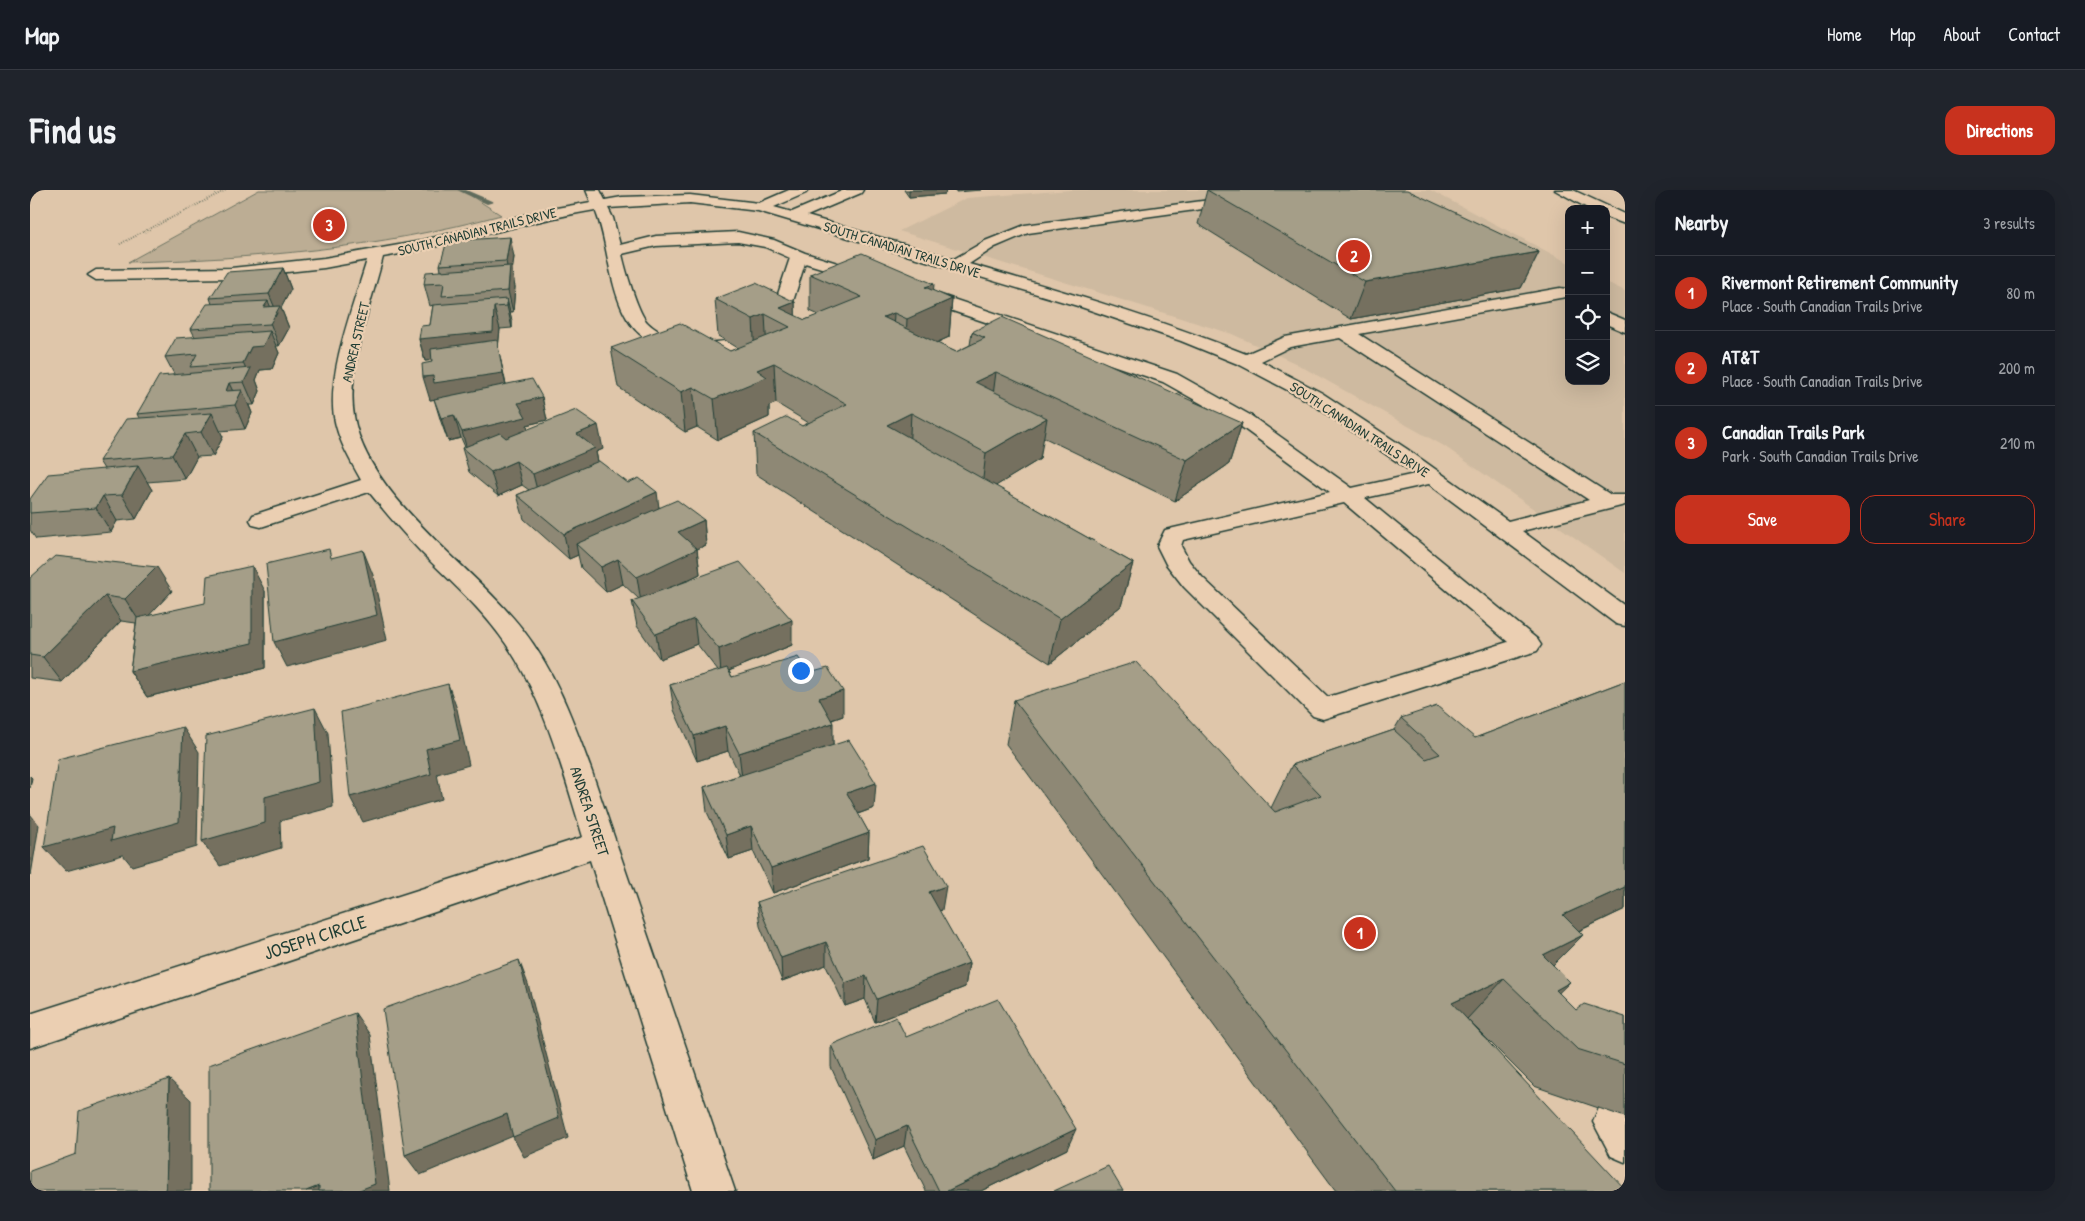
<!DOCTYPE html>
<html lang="en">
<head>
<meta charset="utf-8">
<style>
	:root { --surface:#171b24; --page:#20242c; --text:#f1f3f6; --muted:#9ea1a6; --line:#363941; --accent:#c8321e }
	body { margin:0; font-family:"Patrick Hand",sans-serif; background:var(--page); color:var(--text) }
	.controls { position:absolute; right:15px; top:15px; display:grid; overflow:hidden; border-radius:10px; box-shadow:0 5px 20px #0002 }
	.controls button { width:45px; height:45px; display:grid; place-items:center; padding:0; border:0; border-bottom:1px solid var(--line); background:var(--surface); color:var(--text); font:25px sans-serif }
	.you { position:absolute; left:770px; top:480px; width:18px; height:18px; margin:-12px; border:4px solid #fff; border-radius:50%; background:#1a73e8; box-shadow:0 0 0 8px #1a73e833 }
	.badge { display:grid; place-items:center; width:32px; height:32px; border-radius:50%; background:var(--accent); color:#fff; font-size:16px; font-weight:700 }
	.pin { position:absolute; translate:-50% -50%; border:2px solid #fff; box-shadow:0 1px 5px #0006 }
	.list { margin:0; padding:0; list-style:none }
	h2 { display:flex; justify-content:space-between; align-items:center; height:65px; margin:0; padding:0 20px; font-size:21px }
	h2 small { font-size:16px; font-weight:400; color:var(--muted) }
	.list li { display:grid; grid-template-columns:32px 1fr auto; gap:15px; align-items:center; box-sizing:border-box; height:75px; padding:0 20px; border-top:1px solid var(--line) }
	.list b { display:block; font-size:19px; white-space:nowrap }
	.list p { margin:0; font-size:16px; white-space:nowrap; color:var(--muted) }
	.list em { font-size:16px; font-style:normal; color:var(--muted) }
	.actions { display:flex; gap:10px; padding:15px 20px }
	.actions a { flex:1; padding:11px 0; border:1px solid var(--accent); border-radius:15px; text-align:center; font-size:18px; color:var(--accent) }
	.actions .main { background:var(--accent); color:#fff }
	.icon { flex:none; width:28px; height:28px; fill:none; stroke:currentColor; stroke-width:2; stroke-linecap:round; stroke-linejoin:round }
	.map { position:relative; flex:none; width:1595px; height:1001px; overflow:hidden; border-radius:15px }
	header { display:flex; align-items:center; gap:30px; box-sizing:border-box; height:70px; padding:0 25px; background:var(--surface); border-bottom:1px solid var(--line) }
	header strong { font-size:24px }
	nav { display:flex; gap:28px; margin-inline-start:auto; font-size:18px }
	.intro { display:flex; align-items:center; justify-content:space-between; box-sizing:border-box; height:120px; padding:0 30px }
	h1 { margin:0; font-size:35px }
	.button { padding:12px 22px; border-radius:15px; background:var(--accent); color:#fff; font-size:18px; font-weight:700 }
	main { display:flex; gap:30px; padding:0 30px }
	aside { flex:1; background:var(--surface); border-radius:15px; box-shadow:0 5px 20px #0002 }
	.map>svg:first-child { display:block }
	.built { fill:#cebaa0 }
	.green { fill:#bcad94; stroke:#6e7564 }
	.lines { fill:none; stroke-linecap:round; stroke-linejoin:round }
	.stream { fill:#616c5d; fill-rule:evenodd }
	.minor-casing { stroke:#1f3d34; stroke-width:3 }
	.highway-casing { stroke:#1f3d34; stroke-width:3 }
	.path { stroke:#1f3d34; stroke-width:2; stroke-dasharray:0.5 2; stroke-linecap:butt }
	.minor { fill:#ebcfb2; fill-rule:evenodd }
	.highway { fill:#ebcfb2; fill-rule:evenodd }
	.wall { fill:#8e8875; stroke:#1f3d34 }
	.shaded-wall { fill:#746f5f; stroke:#1f3d34 }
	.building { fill:#a59e88; stroke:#1f3d34 }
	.labels { text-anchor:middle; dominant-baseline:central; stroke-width:4.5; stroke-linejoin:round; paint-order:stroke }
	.far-street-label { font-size:14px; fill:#1f3d34; stroke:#ebcfb2 }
	.street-label { font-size:16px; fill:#1f3d34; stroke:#ebcfb2 }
	.near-street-label { font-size:19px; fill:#1f3d34; stroke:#ebcfb2 }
</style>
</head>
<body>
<header>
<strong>Map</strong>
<nav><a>Home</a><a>Map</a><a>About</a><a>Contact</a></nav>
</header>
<div class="intro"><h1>Find us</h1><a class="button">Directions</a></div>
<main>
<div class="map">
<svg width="1595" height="1001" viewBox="0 0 1595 1001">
	<rect width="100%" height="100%" fill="#dfc6aa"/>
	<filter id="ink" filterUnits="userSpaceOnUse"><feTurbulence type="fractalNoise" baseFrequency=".02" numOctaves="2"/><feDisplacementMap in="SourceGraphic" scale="10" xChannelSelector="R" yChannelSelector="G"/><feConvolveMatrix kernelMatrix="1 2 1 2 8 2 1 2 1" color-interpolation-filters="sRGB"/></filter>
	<g filter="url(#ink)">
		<path class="built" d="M1040,0H1400L1539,73V191H1576V92L1595,101V383L1414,256L1265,173L1202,144L869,41L937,8Z"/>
		<path class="green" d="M229,0H432L471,25C348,58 225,69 98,72Z"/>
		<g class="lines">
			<path class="stream" d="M427,0H436L464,12L457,14Z"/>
			<defs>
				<path id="minor" d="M556,0H570L575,10L592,7L660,5L729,13L759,0H778L776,3L744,17L762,22L814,0H833L831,3L777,26L924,69L955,51L995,35L1209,6L1214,7L1216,10L1209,14L998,43L965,57L939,74C1033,101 1126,128 1216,164L1255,147L1530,98L1536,99L1538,103L1536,107L1530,108L1329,144L1581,305H1595V315L1492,341L1595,416V436L1586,434L1399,294L1335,308L1507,449L1511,455L1507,461L1293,529L1283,526L1154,397L1136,374L1127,356L1135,340L1300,302L1206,233L1133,192L881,107L879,103L881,99H893L1147,184L1220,225L1322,298L1385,284L1278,211L1210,175L1151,151L1051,117L728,21L660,13L578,18L583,28L590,55L626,46L708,42L744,50L775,63L843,84L845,87L837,92L775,73L755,137L752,141H740L737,137L760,68L735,57L708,52L626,56L592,64C595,78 608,124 618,133C630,145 654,153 672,153C683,154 695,149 706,152L709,156L706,160C679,167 659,162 632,155C577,142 583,61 565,20C493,32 425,55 353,67C341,115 316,178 324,226C337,308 444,376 493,440C526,482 544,533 562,582L705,1001H663L560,670L0,858V824L553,647C533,582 515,511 476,454C453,420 420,391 391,362C373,343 356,323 339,302L231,337L223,335L220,330L223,325L331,290C320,270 308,250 304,227C297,182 324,114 337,70L294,78L201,88L66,90L58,85L66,80L201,78L294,68L386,52L515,20L561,12ZM1310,148L1559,310L1478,331L1377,259L1292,203L1231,171L1260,157ZM1314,313L1478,452L1298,507L1172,387L1159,371L1151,356L1153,350Z
					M1576,122L1595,130V142L1576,134Z
					M1583,912L1595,917V972L1581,966L1563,932L1569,918Z"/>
				<path id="highway" d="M1525,0H1543L1595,24V34L1576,27V19H1559Z"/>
			</defs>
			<use href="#minor" class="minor-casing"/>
			<use href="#highway" class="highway-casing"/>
			<path class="path" d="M90,54L196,0"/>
			<use href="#minor" class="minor"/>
			<use href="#highway" class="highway"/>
		</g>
		<path class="wall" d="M874,0H916L915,4L879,7Z
			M1177,0L1509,62L1491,98L1321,129L1168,34Z
			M484,67L482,82L485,97L483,122H480L482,131V138L470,139L468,158L476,194L512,207L517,230L497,235L498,239L573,259L566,262L568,271L629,317L674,330L676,355L667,359L670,384L645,396L762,455L699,481L702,487L779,483L813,526L802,530L803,555L844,618L828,624L839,643L838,668L743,703L723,661L699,669L677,622L674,597L710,585L698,561L667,571L644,520L640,495L688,481L667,454L630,469L607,436L602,411L609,409L593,394L576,402L551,378L548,365L539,369L494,329L487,305L499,300L492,295L468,306L439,282L432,258L435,257L431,248L418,251L411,232L404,209L400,210L402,170L395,171L389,149L400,135L403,115L400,116L394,94L411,81L410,75Z
			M253,78L261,99L251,118L259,138L249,156H246L249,163L242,179L230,180L226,190L230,201L224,215H219L222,223L215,239L190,241L193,247L183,266L167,267L155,289L117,292L122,300L106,329L87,331L81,342L6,349L0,340V309L74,279L69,271L109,228L107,224L144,184L135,167L165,147L161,139L182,114L180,108Z
			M780,84L903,101L922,109L919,147L906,153L926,162L940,155L942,142L1212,233L1199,274L1145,311L1013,247L1010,269L965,296L1103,373L1091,416L1020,473L726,284L724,243L772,236L779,233L746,213L739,216V227L688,250L667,237L655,242L588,197L581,158L700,161L708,158L688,146L685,109L765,112V126L775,130L789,125L780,121Z
			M0,388L142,401L118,426L235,401V478L117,507L100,481L106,433L91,431L32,492L0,488Z
			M1595,491V719L1549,741L1523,775L1529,803L1546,820L1595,827V927L1504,896L1437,829L1595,1001H1306L976,554L984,510L1241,618L1262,575L1364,540L1371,528L1445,548Z
			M727,712L912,720L909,721L939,773L935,797L845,832L835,809L815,816L796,775L752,791L730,736Z
			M876,847L1037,959L951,1001H896L874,956L843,970L801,877V855Z"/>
		<path class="shaded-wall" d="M879,0H916L915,4L879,7Z
			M926,0H951L926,2Z
			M480,47L484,67L482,82L485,97L483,122L478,101L479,88L476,71Z
			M1509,62L1491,98L1321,129L1335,92Z
			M253,78L261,99L251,118L259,138L249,156L234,117L238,111L245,127L247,123L239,104Z
			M904,94L902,118L922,109L919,147L875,167L877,129L895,97Z
			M477,109L482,131V138L477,116Z
			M765,112L766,150L750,118Z
			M464,117L470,139L468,158L478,206L409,209L400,210L393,187L403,186L468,164L395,171L389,149Z
			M864,123L862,161L853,127Z
			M735,124L737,163L725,168L723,129Z
			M240,141L249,163L242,179L230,180L226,190L230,201L224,215L214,192L218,184L213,173L221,157Z
			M744,173L746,213L739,216V227L688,250L684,209L727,180Z
			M966,182L961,221L945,192Z
			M199,193L207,210L212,200L222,223L215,239L205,215L196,201Z
			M663,197L667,237L655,242L651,202Z
			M512,207L517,230L497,235L501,251L438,263L432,242L488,213Z
			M182,223L193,247L183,266L171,242Z
			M881,223L879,264L857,235Z
			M424,225L431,248L418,251L411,228Z
			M1017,228L1010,269L951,305L956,263Z
			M1212,233L1199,274L1145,311L1157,270Z
			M568,235L573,259L566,262L570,282L509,308L503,284L547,244Z
			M155,244L167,267L155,289L142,265Z
			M486,271L492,295L468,306L461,282Z
			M108,276L122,300L106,329L92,305Z
			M627,302L630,326L546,354L548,365L539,369L534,344Z
			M73,306L87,331L81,342L66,318Z
			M674,330L676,355L667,359L670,384L611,412L607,387L648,342Z
			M333,360L343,385L357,450L257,477L244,452Z
			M588,369L593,394L576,402L571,377Z
			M1103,373L1091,416L1020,473L1030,429Z
			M222,376L235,401V478L117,507L100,481Z
			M127,377L142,401L111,434L95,409Z
			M75,406L91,431L32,492L13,467Z
			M664,429L667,454L630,469L626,444Z
			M762,430V455L691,484L689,459Z
			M418,494L427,519L439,575L407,584L412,609L333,632L320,607L396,559Z
			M813,501V526L789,534V508Z
			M285,518L298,543L303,617L250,631L251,658L190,676L172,651L235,607Z
			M803,533V558L712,588L709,563Z
			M695,536L698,561L667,571L664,546Z
			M153,537L169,562L167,657L102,676L93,665L36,681L14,657Z
			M0,586L2,588L0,598Z
			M846,593L844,618L816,628L817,603Z
			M0,624L9,635L1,685H0Z
			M721,636L723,661L699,669L696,645Z
			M839,643L838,668L743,703L741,678Z
			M916,696L912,720L896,726L899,702Z
			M1595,697V719L1495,766L1533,725Z
			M1553,745L1513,785V765Z
			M796,752V775L752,791L751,768Z
			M489,770L498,794L538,948L494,967L483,947Z
			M939,773L935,797L845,832L847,809Z
			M836,786L835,809L815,816V793Z
			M1474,789L1437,829L1387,852L1422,813Z
			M1540,792L1509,822L1526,800Z
			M325,823L340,845L360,1001H327Z
			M139,889L161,910V1001H136Z
			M477,924L488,944L390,985L375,965Z
			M877,936L874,956L843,970L845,950Z
			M1046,939L1037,959L951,1001H917Z
			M289,996L294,1001H276Z"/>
		<path class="building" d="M1177,0H1377L1509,62L1335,92Z
			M480,47L476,71L410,75L417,51Z
			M832,63L904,94L895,97L922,109L877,129L864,123L853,127L926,162L955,148L942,142L972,127L1212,233L1157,270L966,182L945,192L1017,228L956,263L881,223L857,235L1103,373L1030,429L724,243L757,227L772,236L817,214L744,173L727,180L737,187L684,209L663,197L651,202L581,158L650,133L700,161L760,137L735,124L723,129L685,109L726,93L765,112L750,118L775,130L832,107L780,84Z
			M480,76L478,101L412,106L414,93L394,94L396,82Z
			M253,78L239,104L180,108L197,82Z
			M477,109V116L464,117L463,142L389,149L391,136L400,135L403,115Z
			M238,111L234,117L250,116L240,134L161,139L177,114Z
			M240,141L233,156L221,157L213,173L160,177L167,164L135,167L146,148Z
			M467,150L473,183L404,193L403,186L393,187L392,174L402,172L401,159Z
			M221,178L214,192L199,193L196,201L212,200L205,215L107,224L129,186Z
			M502,189L512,207L488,213L496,227L432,242L424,225L411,228L404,209Z
			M546,220L568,235L547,244L565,258L503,284L486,271L461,282L432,258L470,243L476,248Z
			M182,223L171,242L155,244L142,265L69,271L96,229Z
			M569,271L598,293L609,288L627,302L534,344L487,305Z
			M108,276L92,305L73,306L66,318L0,323V309L18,284Z
			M647,310L674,330L648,342L667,359L607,387L588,369L571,377L546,354Z
			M299,359L301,368L333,360L347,425L244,452L236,374Z
			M25,366L127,377L95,409L75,406L13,467L0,465V388Z
			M710,372L762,430L689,459L664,429L626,444L602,411Z
			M222,376V453L100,481L107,428L175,413L177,386Z
			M768,467L779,483L798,478L813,501L789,508L803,533L709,563L695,536L664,546L640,495L697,478L702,487Z
			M1106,472L1245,622L1291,605L1262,575L1364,540L1396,569L1410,564L1371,528L1407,516L1445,548L1595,491V697L1533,725L1553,745L1513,765L1540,792L1526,800L1546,820L1554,814L1595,827V874L1547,859L1474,789L1422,813L1595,999V1001H1365L984,510Z
			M418,494L430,550L396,559L401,584L320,607L311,522Z
			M285,518L289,592L235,607V633L172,651L176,546Z
			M153,537L149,632L81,651L83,638L14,657L28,569Z
			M819,550L846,593L817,603L839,643L741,678L721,636L696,645L674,597Z
			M893,656L916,696L899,702L939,773L847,809L836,786L815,793L796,752L751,768L727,712Z
			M489,770L529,928L483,947L477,924L375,965L353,819Z
			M968,809L1046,939L917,1001H909L877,936L845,950L801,855L866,827L876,847Z
			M325,823L345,994L327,1001H289V996L276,1001H179V875Z
			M139,889L136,1001H0V981L46,964L49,921Z
			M1078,976L1093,1001H1024Z"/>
	</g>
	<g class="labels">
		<g class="far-street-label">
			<text transform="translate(447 41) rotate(-14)">SOUTH CANADIAN TRAILS DRIVE</text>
			<text transform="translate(872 59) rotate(17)">SOUTH CANADIAN TRAILS DRIVE</text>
			<text transform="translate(325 152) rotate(-77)">ANDREA STREET</text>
			<text transform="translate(1330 239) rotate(33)">SOUTH CANADIAN TRAILS DRIVE</text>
		</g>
		<g class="street-label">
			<text transform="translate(560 621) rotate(72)">ANDREA STREET</text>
		</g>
		<g class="near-street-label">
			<text transform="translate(285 747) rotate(-18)">JOSEPH CIRCLE</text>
		</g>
	</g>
</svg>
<div class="controls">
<button>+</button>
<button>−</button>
<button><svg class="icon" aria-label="locate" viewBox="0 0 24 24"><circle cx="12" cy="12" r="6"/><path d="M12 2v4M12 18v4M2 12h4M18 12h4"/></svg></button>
<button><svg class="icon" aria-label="layers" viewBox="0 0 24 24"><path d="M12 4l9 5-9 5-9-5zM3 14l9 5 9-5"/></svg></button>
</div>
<div class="you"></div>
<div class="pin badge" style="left:1330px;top:743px">1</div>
<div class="pin badge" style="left:1324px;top:66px">2</div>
<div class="pin badge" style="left:299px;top:35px">3</div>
</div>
<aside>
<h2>Nearby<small>3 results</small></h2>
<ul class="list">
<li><span class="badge">1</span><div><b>Rivermont Retirement Community</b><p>Place · South Canadian Trails Drive</p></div><em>80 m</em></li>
<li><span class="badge">2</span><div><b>AT&amp;T</b><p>Place · South Canadian Trails Drive</p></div><em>200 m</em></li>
<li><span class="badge">3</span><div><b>Canadian Trails Park</b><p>Park · South Canadian Trails Drive</p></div><em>210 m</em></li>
</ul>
<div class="actions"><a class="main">Save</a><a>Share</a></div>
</aside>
</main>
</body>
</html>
